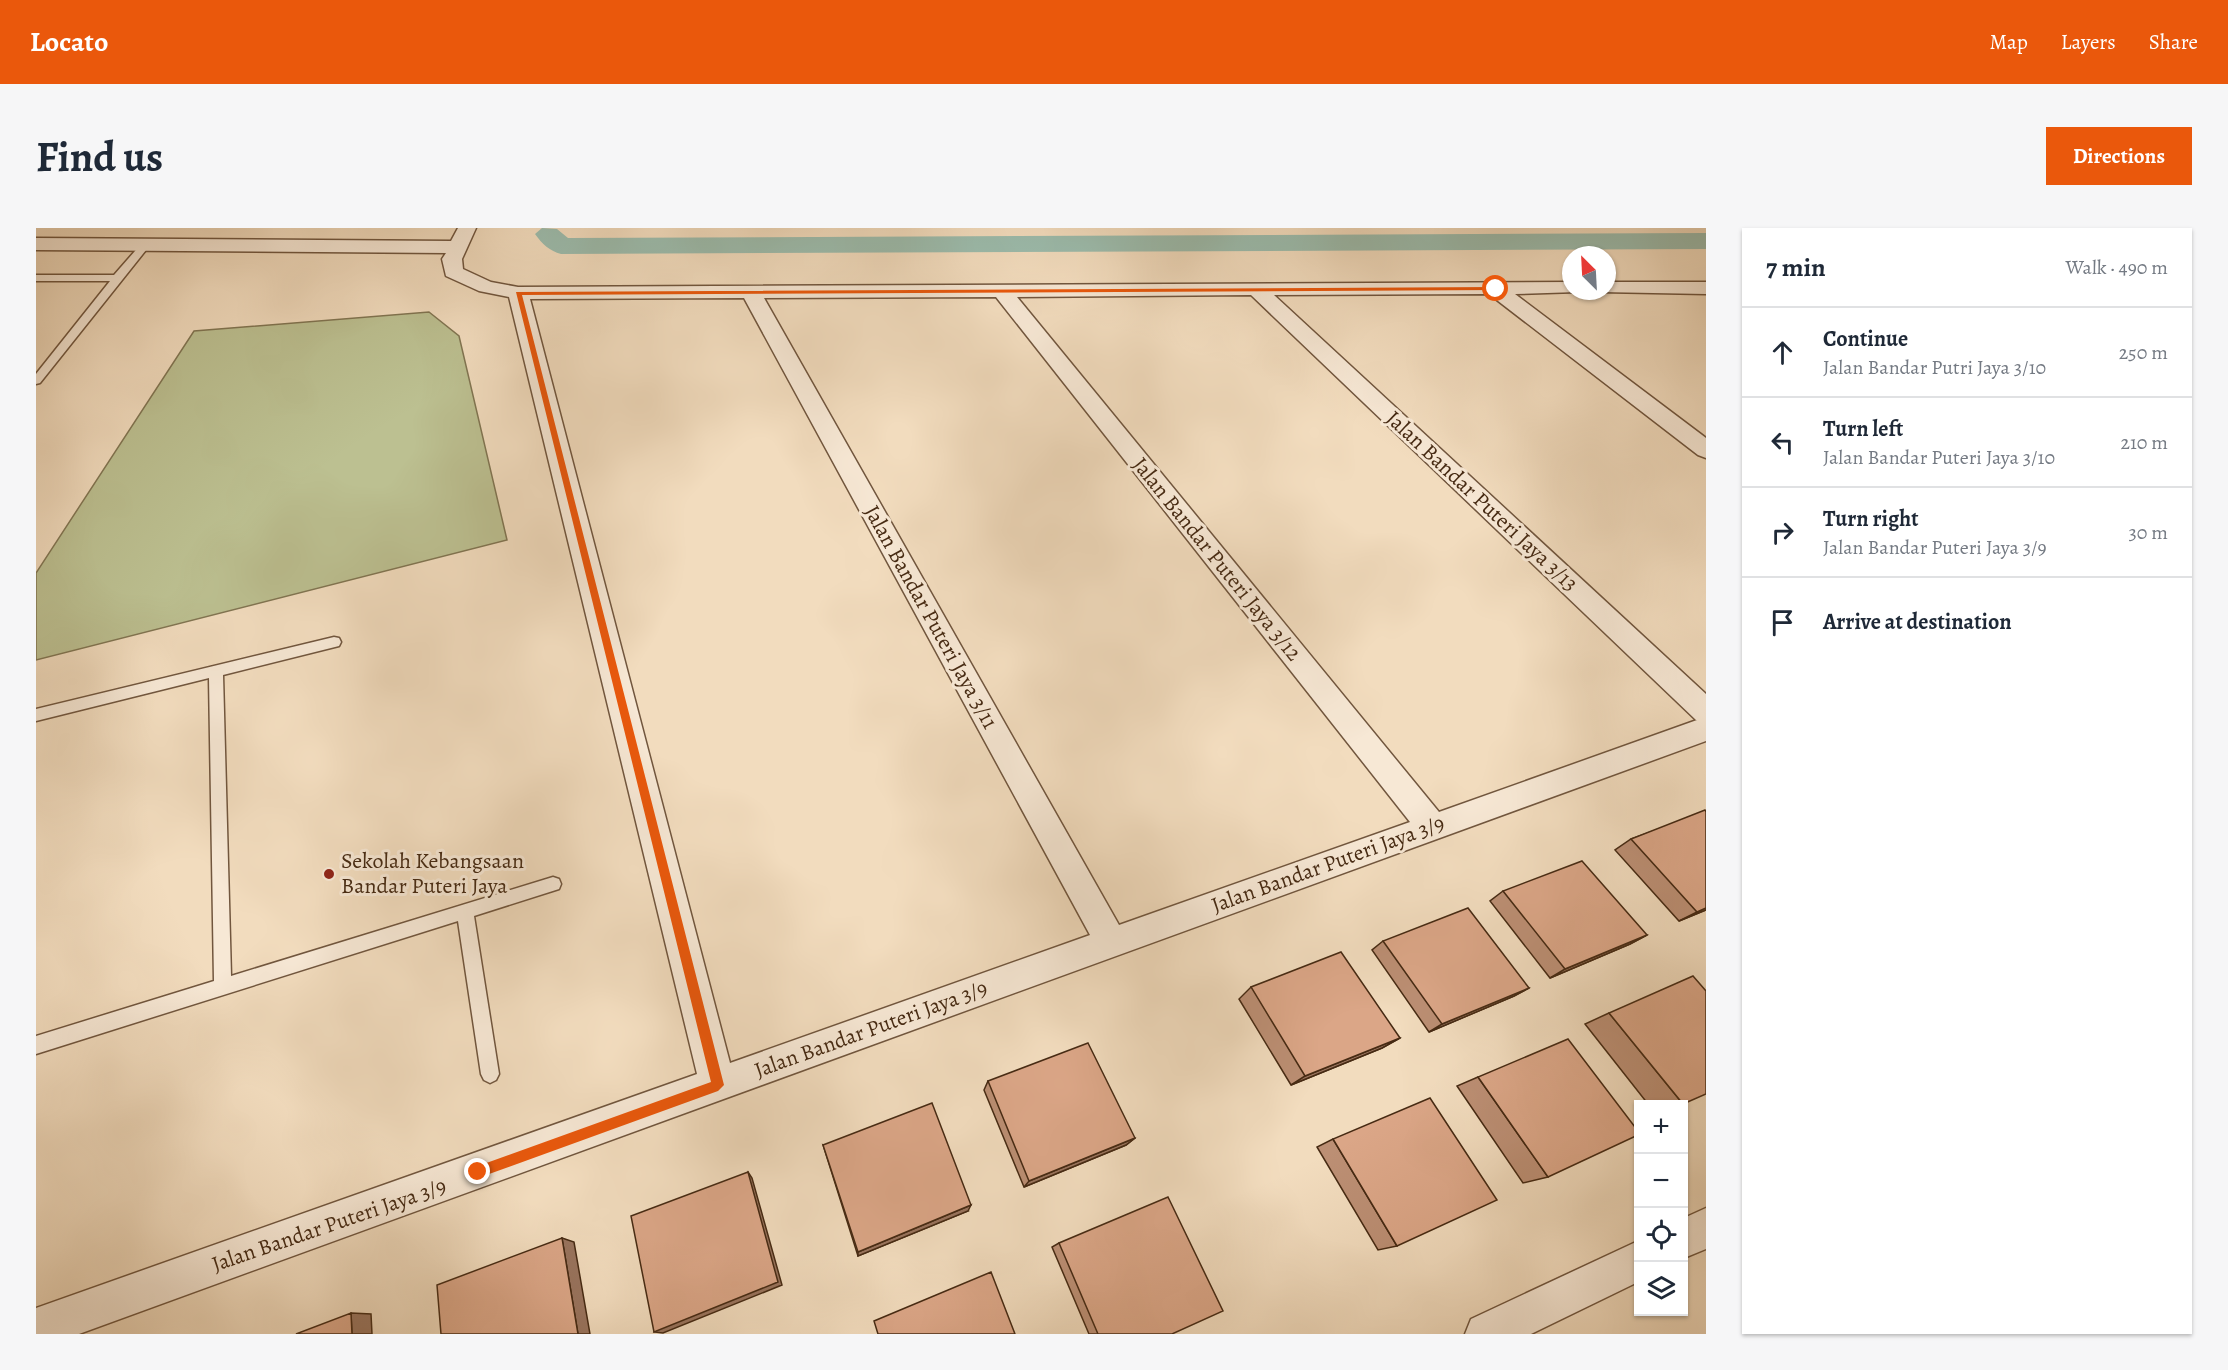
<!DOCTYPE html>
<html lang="en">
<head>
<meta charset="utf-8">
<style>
	:root { --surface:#fff; --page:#f6f6f7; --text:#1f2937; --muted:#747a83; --line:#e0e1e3; --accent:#ea580c }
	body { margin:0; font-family:Alegreya,serif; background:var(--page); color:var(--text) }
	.controls { position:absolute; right:18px; bottom:18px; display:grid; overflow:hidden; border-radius:0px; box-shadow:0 2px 4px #0004 }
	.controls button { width:54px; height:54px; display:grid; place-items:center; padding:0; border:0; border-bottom:2px solid var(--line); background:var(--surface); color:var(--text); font:30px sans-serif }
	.compass { position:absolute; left:1526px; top:18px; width:54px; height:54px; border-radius:50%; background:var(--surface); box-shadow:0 2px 4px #0004; rotate:336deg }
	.stop { position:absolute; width:18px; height:18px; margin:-14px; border:4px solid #ea580c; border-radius:50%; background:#fff }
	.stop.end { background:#ea580c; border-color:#fff; box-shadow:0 2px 6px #0008 }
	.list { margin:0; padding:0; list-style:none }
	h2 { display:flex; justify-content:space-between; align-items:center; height:78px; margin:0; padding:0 24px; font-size:26px }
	h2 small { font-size:20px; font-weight:400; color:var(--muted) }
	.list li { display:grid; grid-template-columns:39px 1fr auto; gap:18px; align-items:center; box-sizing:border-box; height:90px; padding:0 24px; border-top:2px solid var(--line) }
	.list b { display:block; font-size:22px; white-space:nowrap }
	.list p { margin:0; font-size:20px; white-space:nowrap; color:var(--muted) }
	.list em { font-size:20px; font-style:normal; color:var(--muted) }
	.icon { flex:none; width:33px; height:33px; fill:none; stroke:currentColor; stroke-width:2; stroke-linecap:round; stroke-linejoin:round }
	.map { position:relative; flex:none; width:1670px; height:1106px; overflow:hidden; border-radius:0px }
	header { display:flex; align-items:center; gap:36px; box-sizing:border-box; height:84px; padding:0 30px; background:var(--accent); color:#fff }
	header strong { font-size:28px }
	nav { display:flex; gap:33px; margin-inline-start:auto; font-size:21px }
	.intro { display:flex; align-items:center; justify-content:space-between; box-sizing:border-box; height:144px; padding:0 36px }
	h1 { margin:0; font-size:42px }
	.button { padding:15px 27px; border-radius:0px; background:var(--accent); color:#fff; font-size:21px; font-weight:700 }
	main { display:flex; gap:36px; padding:0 36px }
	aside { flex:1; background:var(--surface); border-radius:0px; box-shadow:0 2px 4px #0004 }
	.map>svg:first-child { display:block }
	.green { fill:#bcc091; stroke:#817552; stroke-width:1.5 }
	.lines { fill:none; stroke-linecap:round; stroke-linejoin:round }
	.canal { fill:#9cbcad; fill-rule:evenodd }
	.service-casing { stroke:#71563e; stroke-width:3 }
	.minor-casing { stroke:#71563e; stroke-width:3 }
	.service { fill:#f7e8d5; fill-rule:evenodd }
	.minor { fill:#f7e8d5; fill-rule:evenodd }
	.wall { fill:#bc8f74; stroke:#462a13; stroke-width:1.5 }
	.shaded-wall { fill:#99745e; stroke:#462a13; stroke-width:1.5 }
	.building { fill:#dba687; stroke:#462a13; stroke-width:1.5 }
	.route { fill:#ea580c }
	.poi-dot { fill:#8f2418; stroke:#f7e8d5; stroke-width:2 }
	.labels { text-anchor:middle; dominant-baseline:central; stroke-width:6; stroke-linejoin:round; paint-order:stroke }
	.street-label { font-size:22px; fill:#462a13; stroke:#f7e8d5 }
	.poi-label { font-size:22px; fill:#462a13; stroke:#f7e8d5; text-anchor:start }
</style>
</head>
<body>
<header>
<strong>Locato</strong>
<nav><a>Map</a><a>Layers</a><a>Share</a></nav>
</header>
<div class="intro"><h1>Find us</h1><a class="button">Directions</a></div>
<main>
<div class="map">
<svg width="1670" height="1106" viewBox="0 0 1670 1106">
	<rect width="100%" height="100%" fill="#f2dcbe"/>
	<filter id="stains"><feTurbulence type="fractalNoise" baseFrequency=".00333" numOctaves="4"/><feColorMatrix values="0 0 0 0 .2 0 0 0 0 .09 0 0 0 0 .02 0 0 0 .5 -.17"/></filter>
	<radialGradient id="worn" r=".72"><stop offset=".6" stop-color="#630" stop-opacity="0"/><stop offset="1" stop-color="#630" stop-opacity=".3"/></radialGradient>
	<path class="green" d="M393,84L423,108L471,312L0,432V345L158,103Z"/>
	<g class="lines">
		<path class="canal" d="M506,0L521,1L532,10L1670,5V21L525,26C514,23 506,16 499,6Z"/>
		<defs>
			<path id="service" d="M106,15L114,17L4,155L0,156V146L74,53H0V47H78Z
				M298,409L303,410L305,414L303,418L187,447L195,748L517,649L523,651L525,656L523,661L438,688L463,846L460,852L454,855L448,852L445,846L422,693L0,826V808L178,753L173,450L0,493V481Z"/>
			<path id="minor" d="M422,0H440L426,31L427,41L455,54L482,59L1535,54V63L1542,64L1479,66L1670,210V230L1662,227L1453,66L1238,67L1670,466V513L43,1106H0V1080L661,846L473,69L443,63L410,48L406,31L410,25L0,22V10L415,13ZM1215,67L1660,492H1661L1403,584L981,69ZM960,69L1374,594L1083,697L728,70ZM708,70L1054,707L694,835L494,71Z
				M1571,54H1670V66L1564,64L1571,63Z
				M1670,980V1021L1648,1030V990Z
				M1602,1013V1054L1495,1106H1429L1435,1091Z"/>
		</defs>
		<use href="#service" class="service-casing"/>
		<use href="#minor" class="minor-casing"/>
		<use href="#service" class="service"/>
		<use href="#minor" class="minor"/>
	</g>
	<path class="wall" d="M1670,584V682L1643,693L1579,622L1595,611Z
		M1467,663L1611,707L1594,716L1514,750L1454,673Z
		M1347,713L1493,760L1478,768L1393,804L1336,722Z
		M1215,759L1364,810L1346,820L1255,857L1203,771Z
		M1573,785L1647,876H1612L1549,796Z
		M1442,849L1512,949L1487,955L1421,858Z
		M952,853L1099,910L1090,917L988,959L948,862Z
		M1297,911L1361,1018L1342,1022L1281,919Z
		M787,917L932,983L822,1028Z
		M1023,1015L1136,1106H1053L1016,1019Z"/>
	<path class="shaded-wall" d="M1670,680V682L1643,693L1661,684Z
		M1611,707L1594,716L1514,750L1529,741Z
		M1493,760L1478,768L1393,804L1406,796Z
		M1364,810L1346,820L1255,857L1269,848Z
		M1099,910L1090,917L988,959L993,953Z
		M712,944L716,950L746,1057L627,1105L618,1104Z
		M935,977L932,983L822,1028V1024Z
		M526,1010L538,1014L554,1106H542Z
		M315,1085L335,1086L336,1106H316Z"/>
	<path class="building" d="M1669,582L1670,584V680L1661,684L1595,611Z
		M1546,633L1611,707L1529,741L1467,663Z
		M1432,680L1493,760L1406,796L1347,713Z
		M1305,724L1364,810L1269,848L1215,759Z
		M1657,748L1670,763V866L1647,876L1573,785Z
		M1532,811L1602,903V907L1512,949L1442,849Z
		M1052,815L1099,910L993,953L952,853Z
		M1394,870L1461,972L1361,1018L1297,911Z
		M896,875L935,977L822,1024L787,917Z
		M712,944L742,1054L618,1104L595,988Z
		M1132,969L1187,1083L1136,1106H1062L1023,1015Z
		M526,1010L542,1106H405L401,1057Z
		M955,1044L979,1106H842L838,1093Z
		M315,1085L316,1106H260Z"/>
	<path class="route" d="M1460,59L1462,62L486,67L688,857L682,863L442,950L437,949L435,944L442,938L675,854L480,64Z"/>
	<circle class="poi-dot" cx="293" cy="646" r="6"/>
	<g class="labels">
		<g class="street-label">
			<text transform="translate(1446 273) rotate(43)">Jalan Bandar Puteri Jaya 3/13</text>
			<text transform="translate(1181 331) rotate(51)">Jalan Bandar Puteri Jaya 3/12</text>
			<text transform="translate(895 389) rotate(61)">Jalan Bandar Puteri Jaya 3/11</text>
			<text transform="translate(1292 636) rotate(-20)">Jalan Bandar Puteri Jaya 3/9</text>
			<text transform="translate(835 801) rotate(-20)">Jalan Bandar Puteri Jaya 3/9</text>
			<text transform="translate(293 997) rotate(-19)">Jalan Bandar Puteri Jaya 3/9</text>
		</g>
		<g class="poi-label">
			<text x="305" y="633">Sekolah Kebangsaan<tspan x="305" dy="25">Bandar Puteri Jaya</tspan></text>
		</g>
	</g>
	<rect width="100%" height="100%" filter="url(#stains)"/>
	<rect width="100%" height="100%" fill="url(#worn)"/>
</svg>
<div class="controls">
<button>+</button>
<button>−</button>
<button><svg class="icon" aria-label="locate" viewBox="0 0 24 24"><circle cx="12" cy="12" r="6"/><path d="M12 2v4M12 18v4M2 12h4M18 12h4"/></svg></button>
<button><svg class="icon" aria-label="layers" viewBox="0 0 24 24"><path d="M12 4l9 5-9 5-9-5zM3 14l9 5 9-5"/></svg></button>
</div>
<svg class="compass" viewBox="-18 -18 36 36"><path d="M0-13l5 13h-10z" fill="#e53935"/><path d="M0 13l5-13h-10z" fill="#747a83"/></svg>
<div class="stop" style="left:1460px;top:61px"></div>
<div class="stop end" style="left:442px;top:944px"></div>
</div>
<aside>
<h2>7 min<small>Walk · 490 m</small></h2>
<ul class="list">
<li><svg class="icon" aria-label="ahead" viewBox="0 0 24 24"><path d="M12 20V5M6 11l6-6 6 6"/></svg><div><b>Continue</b><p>Jalan Bandar Putri Jaya 3/10</p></div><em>250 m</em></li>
<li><svg class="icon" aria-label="left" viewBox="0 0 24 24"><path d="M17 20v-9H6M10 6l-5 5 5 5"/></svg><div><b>Turn left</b><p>Jalan Bandar Puteri Jaya 3/10</p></div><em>210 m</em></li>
<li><svg class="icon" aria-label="right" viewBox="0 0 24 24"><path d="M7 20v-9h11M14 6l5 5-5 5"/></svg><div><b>Turn right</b><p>Jalan Bandar Puteri Jaya 3/9</p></div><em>30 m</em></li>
<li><svg class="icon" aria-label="arrive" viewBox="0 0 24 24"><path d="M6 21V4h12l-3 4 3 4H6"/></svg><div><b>Arrive at destination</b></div></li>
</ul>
</aside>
</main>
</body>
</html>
